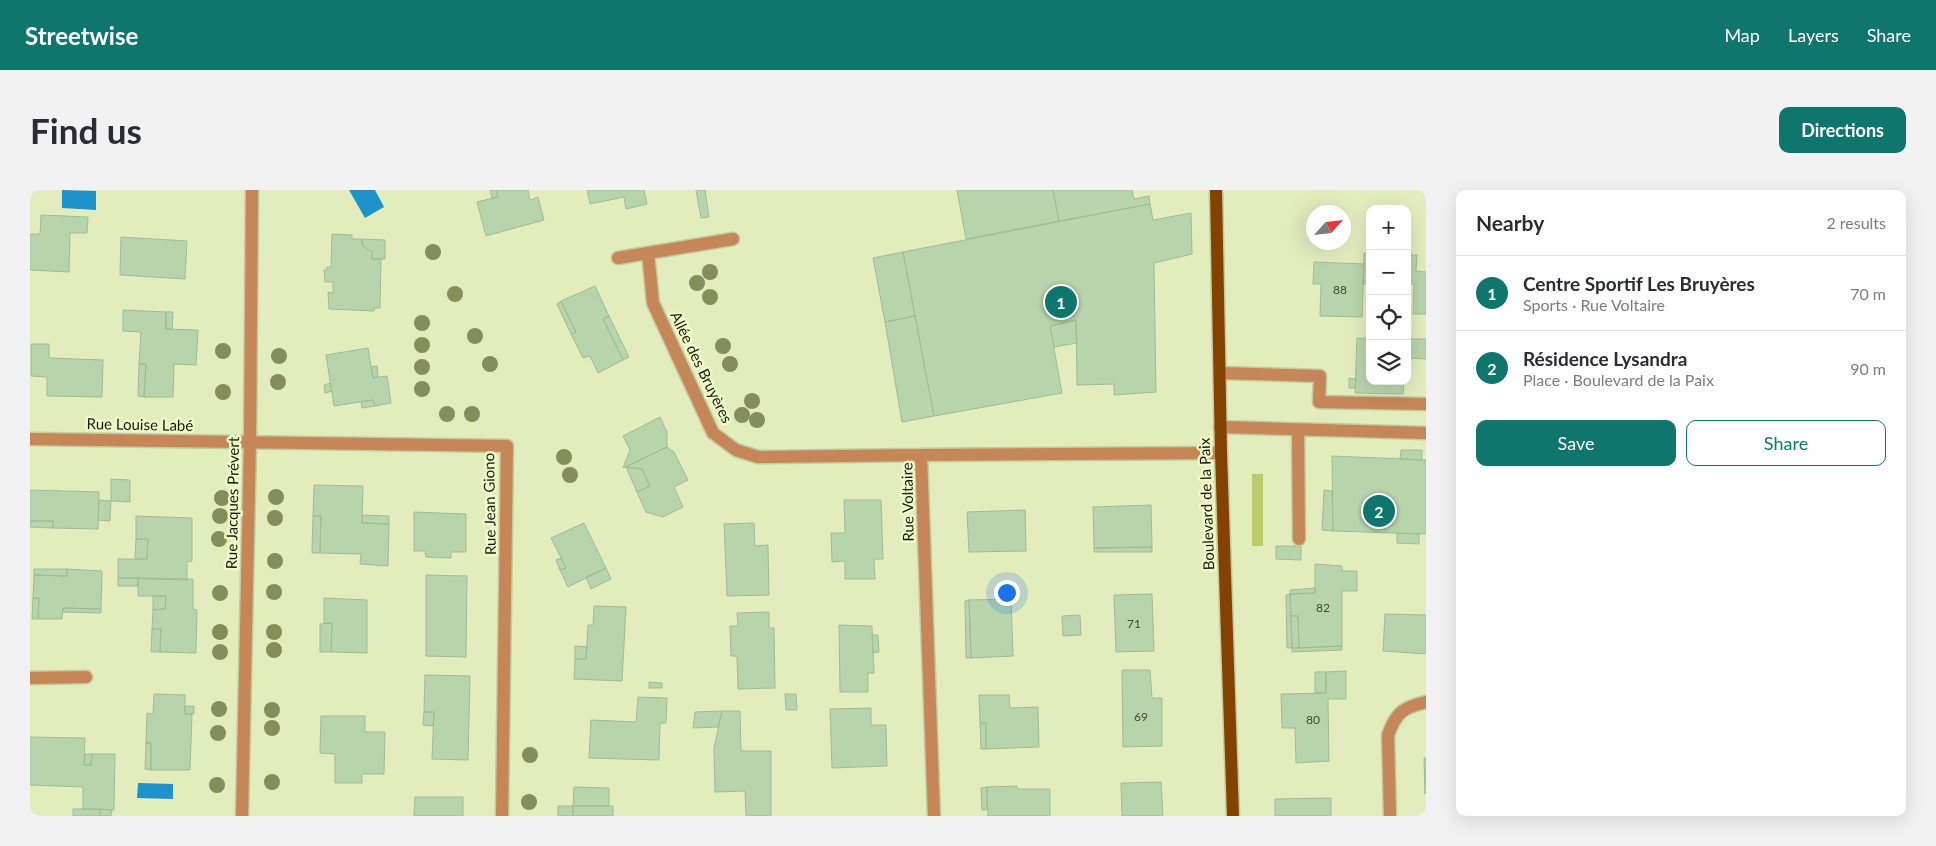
<!DOCTYPE html>
<html lang="en">
<head>
<meta charset="utf-8">
<style>
	:root { --surface:#fff; --page:#f2f2f3; --text:#2b2b33; --muted:#7c7c81; --line:#e1e1e2; --accent:#0f766e }
	body { margin:0; font-family:Lato,sans-serif; background:var(--page); color:var(--text) }
	.controls { position:absolute; right:15px; top:15px; display:grid; overflow:hidden; border-radius:10px; box-shadow:0 5px 20px #0002 }
	.controls button { width:45px; height:45px; display:grid; place-items:center; padding:0; border:0; border-bottom:1px solid var(--line); background:var(--surface); color:var(--text); font:25px sans-serif }
	.compass { position:absolute; left:1276px; top:15px; width:45px; height:45px; border-radius:50%; background:var(--surface); box-shadow:0 5px 20px #0002; rotate:63deg }
	.you { position:absolute; left:976px; top:402px; width:18px; height:18px; margin:-12px; border:4px solid #fff; border-radius:50%; background:#1a73e8; box-shadow:0 0 0 8px #1a73e833 }
	.badge { display:grid; place-items:center; width:32px; height:32px; border-radius:50%; background:var(--accent); color:#fff; font-size:16px; font-weight:700 }
	.pin { position:absolute; translate:-50% -50%; border:2px solid #fff; box-shadow:0 1px 5px #0006 }
	.list { margin:0; padding:0; list-style:none }
	h2 { display:flex; justify-content:space-between; align-items:center; height:65px; margin:0; padding:0 20px; font-size:21px }
	h2 small { font-size:16px; font-weight:400; color:var(--muted) }
	.list li { display:grid; grid-template-columns:32px 1fr auto; gap:15px; align-items:center; box-sizing:border-box; height:75px; padding:0 20px; border-top:1px solid var(--line) }
	.list b { display:block; font-size:19px; white-space:nowrap }
	.list p { margin:0; font-size:16px; white-space:nowrap; color:var(--muted) }
	.list em { font-size:16px; font-style:normal; color:var(--muted) }
	.actions { display:flex; gap:10px; padding:15px 20px }
	.actions a { flex:1; padding:11px 0; border:1px solid var(--accent); border-radius:10px; text-align:center; font-size:18px; color:var(--accent) }
	.actions .main { background:var(--accent); color:#fff }
	.icon { flex:none; width:28px; height:28px; fill:none; stroke:currentColor; stroke-width:2; stroke-linecap:round; stroke-linejoin:round }
	.map { position:relative; flex:none; width:1396px; height:626px; overflow:hidden; border-radius:10px }
	header { display:flex; align-items:center; gap:30px; box-sizing:border-box; height:70px; padding:0 25px; background:var(--accent); color:#fff }
	header strong { font-size:24px }
	nav { display:flex; gap:28px; margin-inline-start:auto; font-size:18px }
	.intro { display:flex; align-items:center; justify-content:space-between; box-sizing:border-box; height:120px; padding:0 30px }
	h1 { margin:0; font-size:35px }
	.button { padding:12px 22px; border-radius:10px; background:var(--accent); color:#fff; font-size:18px; font-weight:700 }
	main { display:flex; gap:30px; padding:0 30px }
	aside { flex:1; background:var(--surface); border-radius:10px; box-shadow:0 5px 20px #0002 }
	.map>svg:first-child { display:block }
	.green { fill:#bbca6c }
	.water { fill:#2092ca }
	.building { fill:#b7d4ac; stroke:#a1bd96 }
	.lines { fill:none; stroke-linecap:round; stroke-linejoin:round }
	.minor-casing { stroke:#c3caa0; stroke-width:15 }
	.major-casing { stroke:#c3caa0; stroke-width:15 }
	.minor { stroke:#c58658; stroke-width:12 }
	.major { stroke:#834200; stroke-width:12 }
	.tree { fill:#858d58 }
	.labels { text-anchor:middle; dominant-baseline:central; stroke-width:5; stroke-linejoin:round; paint-order:stroke }
	.number-label { font-size:12px; fill:#404832 }
	.street-label { font-size:15px; fill:#181a09; stroke:#f0f9ca }
</style>
</head>
<body>
<header>
<strong>Streetwise</strong>
<nav><a>Map</a><a>Layers</a><a>Share</a></nav>
</header>
<div class="intro"><h1>Find us</h1><a class="button">Directions</a></div>
<main>
<div class="map">
<svg width="1396" height="626" viewBox="0 0 1396 626">
	<rect width="100%" height="100%" fill="#e3ecbd"/>
	<path class="green" d="M1222,284H1233V356H1222Z"/>
	<path class="water" d="M32,0L66,1V20L32,18Z
		M319,0H345L354,17L335,28Z
		M108,593L143,594V609L107,608Z"/>
	<path class="building" d="M460,0H466L468,7L462,8Z
		M466,0H498L500,10L508,7L514,30L456,46L447,12L468,7Z
		M557,0H614L617,14L596,19L594,7L560,14Z
		M666,0H675L679,27L671,28Z
		M927,0H1023L1029,31L936,49Z
		M1023,0H1102L1104,9L1119,6L1120,14L1029,31Z
		M1120,14L1123,30L1161,23L1162,64L1124,73L1126,202L1084,205V194L1047,195L1046,130L1020,136L1032,203L904,226L873,62Z
		M11,25L58,27L57,43H40L39,82L0,80V44H10Z
		M302,44L322,45V49H332V55L342,62V69H351L350,118H344V121L299,119L298,102L303,103V92H295L294,80H297V77H301Z
		M91,47L157,51L155,89L90,85Z
		M332,49L355,50V69H342V62L332,55Z
		M873,62L885,126L855,132L843,68Z
		M1334,63H1340V94H1333Z
		M1377,65H1387L1386,81L1396,82V124H1383L1384,94H1377Z
		M1284,72L1334,74L1332,127L1290,126L1291,94H1283Z
		M565,96L579,126L573,129L593,170L568,183L560,166L553,168L541,144L546,142L531,111Z
		M531,111L546,142L541,144L527,114Z
		M93,120L136,122V139L168,140L166,175L144,174L143,207H114L116,174H109L111,142L93,141Z
		M136,122H143L142,139H136Z
		M579,126L599,167L593,170L573,129Z
		M885,126L904,226L872,232L855,132Z
		M1046,130L1047,153L1024,157L1020,136Z
		M1327,148H1340V191H1374L1373,204L1325,203Z
		M1377,149H1396V169L1377,168Z
		M1,154H19V168L73,170L72,207L17,206V187L1,186Z
		M338,158L343,188L357,186L361,213L345,216L343,210L304,216L296,165Z
		M109,174H116L114,207L108,206Z
		M347,176L348,187L343,188L341,177Z
		M1319,188L1326,189L1325,198H1319Z
		M300,193L302,201L295,203L294,195Z
		M343,210L345,216L332,218L331,212Z
		M630,227L637,242V257L593,278L600,260L593,246Z
		M637,257L644,262L658,290L644,297L653,317L633,327L616,322L607,302L620,296L612,279L596,277Z
		M1371,260H1392V270L1370,269Z
		M1302,266L1396,270V344L1303,341Z
		M596,277L612,279L620,296L607,302Z
		M81,289L100,290V312L81,311Z
		M284,295L333,296L332,333L359,334L358,376L330,374L331,364L290,363L291,326H283Z
		M0,300L69,302L68,339L23,338V331H0Z
		M1294,300L1302,301L1303,341L1292,340Z
		M69,310L81,311L80,331L68,330Z
		M814,310H851L853,369H844L845,389H815V371L802,372L801,343H815Z
		M1121,315L1122,357L1064,358L1063,317Z
		M995,320L996,361L939,362L937,322Z
		M384,322L436,324V362H421V368L396,367L395,361H384Z
		M332,325L359,326V334L332,333Z
		M106,326L162,328V371L157,372V390L88,388V369H117L118,349H106Z
		M283,326H291L290,363H282Z
		M0,331H23V338L0,337Z
		M554,333L576,378L538,397L530,380L536,378L521,348Z
		M724,333L725,356L738,355L739,405L697,406L694,334Z
		M1367,343L1389,344V354L1367,353Z
		M106,349H118L117,369H105Z
		M1246,356H1271V370L1246,369Z
		M1122,357V362H1064V358Z
		M531,368L536,378L530,380L526,370Z
		M1285,374L1312,376V381H1327V401H1312V456L1269,458L1268,426H1261L1260,404L1285,403Z
		M576,378L581,389L561,399L556,387Z
		M4,379H37V386L4,385Z
		M37,379L72,381L71,419L33,418L32,429H8L9,408H3L4,385L37,386Z
		M396,385L437,386L436,467L396,466Z
		M88,388H108V396H88Z
		M108,388L163,389V419L167,420L166,463L130,462L131,439H122L123,420L135,419L136,406H108Z
		M1285,398V403L1260,404V400Z
		M1122,404L1124,461L1086,462L1084,405Z
		M1260,404L1262,458H1257L1256,405Z
		M123,406H136L135,419L123,420Z
		M3,408H9L8,429H2Z
		M294,408L337,410V463L301,462L302,433H294Z
		M981,409L983,466L941,468L939,410Z
		M939,410L941,468H936L935,411Z
		M564,416L596,417L592,491L544,489L545,469H556L558,435H563Z
		M33,418L71,419V423L33,422Z
		M739,422V438H744L745,498L708,499L707,466H701L700,436H708L707,423Z
		M1355,424L1396,425V464L1353,461Z
		M1050,425L1051,445L1033,446L1032,426Z
		M1261,426H1268L1269,458H1262Z
		M302,433L301,462H290V434Z
		M809,435L842,436L844,483H838V502H810Z
		M122,439H131L130,462H121Z
		M842,445H848L849,462L843,463Z
		M545,456L557,457L556,469H545Z
		M1312,456V460L1262,462V458Z
		M1092,480H1120L1122,508H1132V556L1093,557Z
		M1316,481V509H1298L1299,571L1266,573L1265,538H1252L1251,504L1296,503V482Z
		M1285,482H1296V503H1285Z
		M395,485L440,486L438,570L402,569L404,522H394Z
		M619,492L632,493V498H619Z
		M124,504L155,505V524H162L160,580H121V553H116L117,523L123,524Z
		M755,504H766L767,520H756Z
		M949,505H979L980,518L1008,517L1009,557L956,559V533H950Z
		M608,507L637,508L636,533H630L629,570L559,568L561,530L606,532Z
		M155,516H164V524H155Z
		M841,518V535H856L857,576L802,578L800,519Z
		M692,521L688,537L663,538L665,522Z
		M692,521H710L711,561H741V626H716L715,601L685,602L684,558Z
		M394,522H404L403,536L393,535Z
		M291,526H335V542H355L354,584H332V593H305V564L290,563Z
		M950,533H956V559H951Z
		M0,547L55,548L54,575H61L62,564H85L84,620L53,619V597L0,595Z
		M116,553H121V580L115,579Z
		M55,564H62L61,575H54Z
		M1394,568H1396L1395,604Z
		M1131,592L1133,626H1092L1091,593Z
		M987,596V599H1020V626H958L957,597Z
		M544,597L579,598V616H543Z
		M957,597V620H952L951,598Z
		M385,607H433V626H384Z
		M1301,608V626H1245V609Z
		M528,616H543V626H528Z
		M543,616H583V626H543Z
		M43,619H70V626H43Z
		M70,619L82,620L81,626H70Z"/>
	<g class="lines">
		<defs>
			<path id="minor" d="M618,63L623,113L683,243L706,260L728,267L891,265
				M588,68L703,49
				M1190,183L1290,186L1289,212L1396,214
				M1190,237L1396,243
				M1268,240L1269,349
				M0,249L477,256L472,626
				M0,488L56,487
				M212,626L220,252L222,0
				M904,626L891,265L1191,263
				M1360,626L1358,545C1366,523 1373,517 1396,512"/>
			<path id="major" d="M1186,0L1191,263L1203,626"/>
		</defs>
		<use href="#minor" class="minor-casing"/>
		<use href="#major" class="major-casing"/>
		<use href="#minor" class="minor"/>
		<use href="#major" class="major"/>
	</g>
	<g class="tree">
		<circle cx="403" cy="62" r="8"/>
		<circle cx="680" cy="82" r="8"/>
		<circle cx="667" cy="93" r="8"/>
		<circle cx="425" cy="104" r="8"/>
		<circle cx="680" cy="107" r="8"/>
		<circle cx="392" cy="133" r="8"/>
		<circle cx="445" cy="146" r="8"/>
		<circle cx="392" cy="155" r="8"/>
		<circle cx="693" cy="156" r="8"/>
		<circle cx="193" cy="161" r="8"/>
		<circle cx="249" cy="166" r="8"/>
		<circle cx="460" cy="174" r="8"/>
		<circle cx="700" cy="174" r="8"/>
		<circle cx="392" cy="177" r="8"/>
		<circle cx="248" cy="192" r="8"/>
		<circle cx="392" cy="199" r="8"/>
		<circle cx="193" cy="202" r="8"/>
		<circle cx="722" cy="211" r="8"/>
		<circle cx="417" cy="224" r="8"/>
		<circle cx="442" cy="224" r="8"/>
		<circle cx="712" cy="225" r="8"/>
		<circle cx="727" cy="230" r="8"/>
		<circle cx="534" cy="267" r="8"/>
		<circle cx="540" cy="285" r="8"/>
		<circle cx="246" cy="307" r="8"/>
		<circle cx="192" cy="308" r="8"/>
		<circle cx="190" cy="326" r="8"/>
		<circle cx="245" cy="328" r="8"/>
		<circle cx="189" cy="349" r="8"/>
		<circle cx="245" cy="371" r="8"/>
		<circle cx="244" cy="402" r="8"/>
		<circle cx="190" cy="403" r="8"/>
		<circle cx="190" cy="442" r="8"/>
		<circle cx="244" cy="442" r="8"/>
		<circle cx="244" cy="460" r="8"/>
		<circle cx="190" cy="462" r="8"/>
		<circle cx="189" cy="519" r="8"/>
		<circle cx="242" cy="520" r="8"/>
		<circle cx="242" cy="538" r="8"/>
		<circle cx="188" cy="543" r="8"/>
		<circle cx="500" cy="565" r="8"/>
		<circle cx="242" cy="592" r="8"/>
		<circle cx="187" cy="595" r="8"/>
		<circle cx="499" cy="612" r="8"/>
	</g>
	<g class="labels">
		<g class="number-label">
			<text x="1310" y="99">88</text>
			<text x="1293" y="417">82</text>
			<text x="1104" y="433">71</text>
			<text x="1111" y="526">69</text>
			<text x="1283" y="529">80</text>
		</g>
		<g class="street-label">
			<text transform="translate(672 177) rotate(64)">Allée des Bruyères</text>
			<text transform="translate(110 234) rotate(1)">Rue Louise Labé</text>
			<text transform="translate(877 312) rotate(-91)">Rue Voltaire</text>
			<text transform="translate(202 313) rotate(-89)">Rue Jacques Prévert</text>
			<text transform="translate(459 314) rotate(-91)">Rue Jean Giono</text>
			<text transform="translate(1176 314) rotate(-92)">Boulevard de la Paix</text>
		</g>
	</g>
</svg>
<div class="controls">
<button>+</button>
<button>−</button>
<button><svg class="icon" aria-label="locate" viewBox="0 0 24 24"><circle cx="12" cy="12" r="6"/><path d="M12 2v4M12 18v4M2 12h4M18 12h4"/></svg></button>
<button><svg class="icon" aria-label="layers" viewBox="0 0 24 24"><path d="M12 4l9 5-9 5-9-5zM3 14l9 5 9-5"/></svg></button>
</div>
<svg class="compass" viewBox="-18 -18 36 36"><path d="M0-13l5 13h-10z" fill="#e53935"/><path d="M0 13l5-13h-10z" fill="#7c7c81"/></svg>
<div class="you"></div>
<div class="pin badge" style="left:1031px;top:112px">1</div>
<div class="pin badge" style="left:1349px;top:321px">2</div>
</div>
<aside>
<h2>Nearby<small>2 results</small></h2>
<ul class="list">
<li><span class="badge">1</span><div><b>Centre Sportif Les Bruyères</b><p>Sports · Rue Voltaire</p></div><em>70 m</em></li>
<li><span class="badge">2</span><div><b>Résidence Lysandra</b><p>Place · Boulevard de la Paix</p></div><em>90 m</em></li>
</ul>
<div class="actions"><a class="main">Save</a><a>Share</a></div>
</aside>
</main>
</body>
</html>
